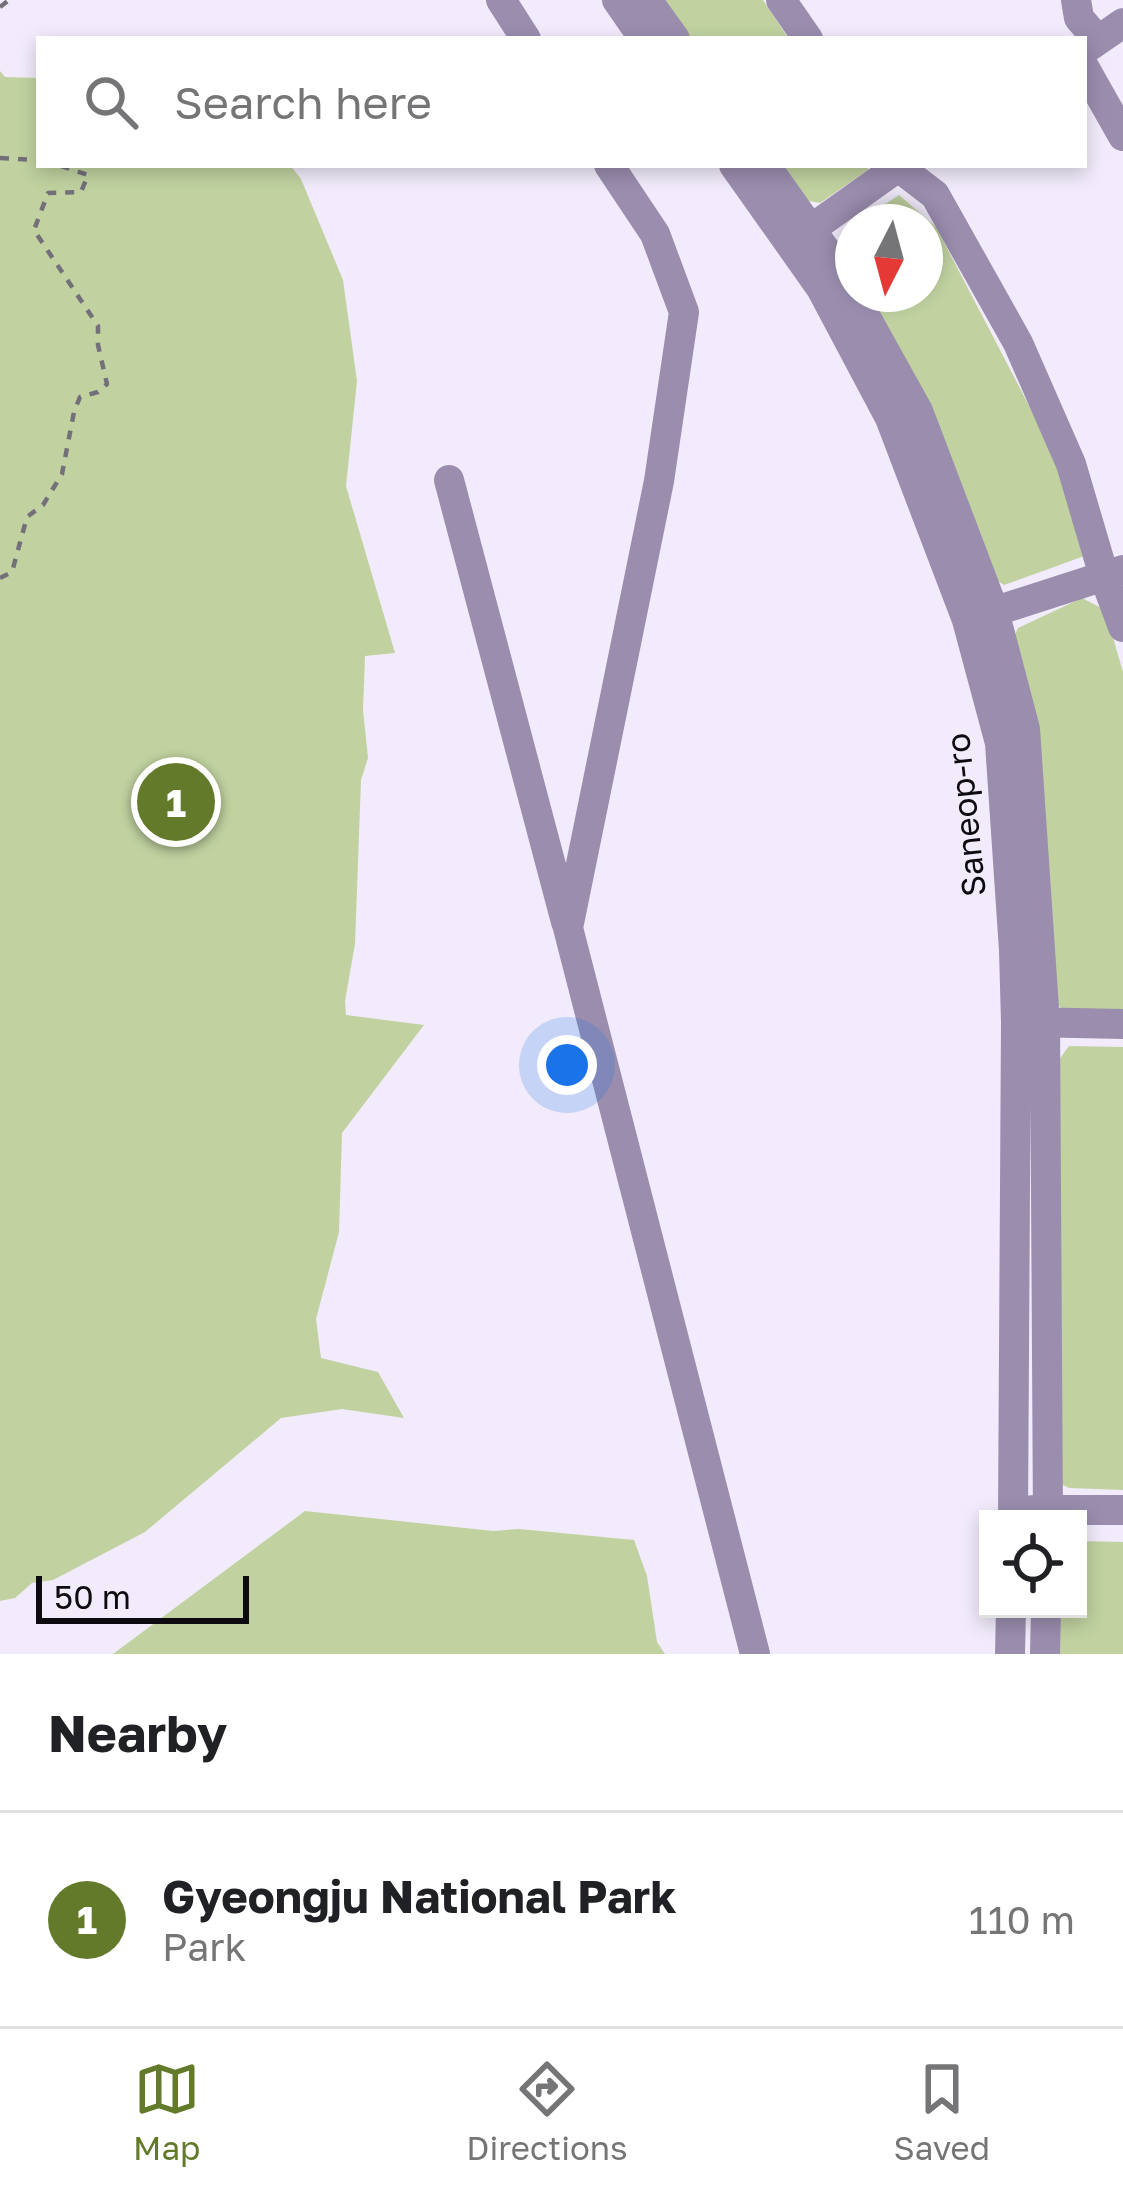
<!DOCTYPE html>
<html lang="en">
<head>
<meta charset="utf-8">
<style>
	:root { --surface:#fff; --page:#f2f2f2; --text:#202124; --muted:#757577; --line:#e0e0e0; --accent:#647a2b }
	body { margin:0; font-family:"Golos Text",sans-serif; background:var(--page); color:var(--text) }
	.controls { position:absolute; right:36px; bottom:36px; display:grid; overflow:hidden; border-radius:0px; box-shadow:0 6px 18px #0003 }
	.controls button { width:108px; height:108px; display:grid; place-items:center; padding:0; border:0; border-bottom:3px solid var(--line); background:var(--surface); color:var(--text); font:60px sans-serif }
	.compass { position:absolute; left:835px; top:204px; width:108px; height:108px; border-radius:50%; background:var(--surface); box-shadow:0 6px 18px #0003; rotate:186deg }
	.scale { position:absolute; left:36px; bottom:30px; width:213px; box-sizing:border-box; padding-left:12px; border:6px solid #0d0b10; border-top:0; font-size:33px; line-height:42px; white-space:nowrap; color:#0d0b10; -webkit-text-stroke:9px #f1ebfb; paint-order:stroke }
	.you { position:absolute; left:567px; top:1065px; width:42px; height:42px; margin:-30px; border:9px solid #fff; border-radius:50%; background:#1a73e8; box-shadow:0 0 0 18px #1a73e833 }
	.badge { display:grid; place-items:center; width:78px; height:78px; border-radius:50%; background:var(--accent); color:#fff; font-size:39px; font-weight:700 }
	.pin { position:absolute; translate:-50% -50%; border:6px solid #fff; box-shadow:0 3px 12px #0006 }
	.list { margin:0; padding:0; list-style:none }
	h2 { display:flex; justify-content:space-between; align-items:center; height:156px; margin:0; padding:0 48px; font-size:51px }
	h2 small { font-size:39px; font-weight:400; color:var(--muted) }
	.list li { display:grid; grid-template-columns:78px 1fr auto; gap:36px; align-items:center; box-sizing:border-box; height:216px; padding:0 48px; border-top:3px solid var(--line) }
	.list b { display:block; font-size:45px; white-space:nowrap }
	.list p { margin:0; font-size:39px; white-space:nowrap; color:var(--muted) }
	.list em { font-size:39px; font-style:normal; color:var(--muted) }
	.icon { flex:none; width:66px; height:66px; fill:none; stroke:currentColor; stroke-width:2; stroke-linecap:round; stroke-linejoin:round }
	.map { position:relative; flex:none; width:1123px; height:1654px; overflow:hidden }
	.search { position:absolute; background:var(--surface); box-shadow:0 6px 18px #0003; left:36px; right:36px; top:36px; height:132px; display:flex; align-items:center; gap:30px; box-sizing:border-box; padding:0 42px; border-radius:0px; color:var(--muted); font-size:45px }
	.sheet { height:372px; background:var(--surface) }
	nav { display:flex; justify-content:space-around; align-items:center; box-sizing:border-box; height:168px; border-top:3px solid var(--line); background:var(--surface); font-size:33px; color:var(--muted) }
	nav a { display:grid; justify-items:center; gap:6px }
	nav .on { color:var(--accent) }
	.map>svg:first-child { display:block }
	.green { fill:#c1d2a0 }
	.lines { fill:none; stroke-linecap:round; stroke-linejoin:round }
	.path { stroke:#74707a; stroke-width:4.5; stroke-dasharray:9 9; stroke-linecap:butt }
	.minor { stroke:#9a8dae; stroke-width:30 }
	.labels { text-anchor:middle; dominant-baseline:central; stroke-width:9; stroke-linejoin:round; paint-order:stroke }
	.street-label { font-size:33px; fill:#0d0b10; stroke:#f1ebfb }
</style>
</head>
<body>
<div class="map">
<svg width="1123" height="1654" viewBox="0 0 1123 1654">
	<rect width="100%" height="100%" fill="#f1ebfb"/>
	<path class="green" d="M662,0H763L789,39H690Z
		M0,71L5,77L39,78V165H290L301,179L343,280L357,381L346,486L395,653L365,656L363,710L368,758L361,780L355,944L345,1001L346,1015L424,1025L342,1133L339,1232L316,1319L321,1358L378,1372L404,1418L342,1409L281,1418L145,1532L53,1580L32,1583L15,1598L0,1601Z
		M780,165H867L868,170L820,203L804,200Z
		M899,195L936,227L1062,469L1087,555L1004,585L995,579L860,294H925V222H858Z
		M1082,598L1105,610L1123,672V1018L1071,1017L1056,1003L1014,637L1018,628Z
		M1069,1046L1123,1047V1490L1069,1488L1059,1483L1058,1061Z
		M305,1511L493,1531L519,1529L634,1540L647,1576L657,1642L665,1654H113Z
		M1078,1541L1123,1542V1654H1052V1609H1078Z"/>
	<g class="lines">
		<path class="path" d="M0,7L9,0
			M0,158L39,160
			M0,578L12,572L27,517L43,505L62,474L74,412L80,397L98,392L107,384L98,345V326L34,230L48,193L81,192L88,175L58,165"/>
		<path class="minor" d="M501,0L526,39
			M617,0L644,39
			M647,0L675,39
			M781,0L808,39
			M1076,0L1079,18L1098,40
			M1084,50L1123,23
			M1084,67L1123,136
			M609,165L655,234L684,312L659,481L568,928L755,1654
			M734,165L821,288L890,418L967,620L1000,743L1014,950L1016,1022L1013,1519
			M765,165L839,269L918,411L994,611L1025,729L1045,1023L1048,1519
			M896,165L935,195L1018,343L1071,464L1104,576L1123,627
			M811,229L901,165
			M449,480L566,922
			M974,618L1123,570
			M1028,1022L1123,1024
			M1033,1510H1123
			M1010,1654L1011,1609
			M1045,1654L1046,1609"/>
	</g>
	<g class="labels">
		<g class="street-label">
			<text transform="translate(965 815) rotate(-96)">Saneop-ro</text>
		</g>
	</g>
</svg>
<div class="controls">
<button><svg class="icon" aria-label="locate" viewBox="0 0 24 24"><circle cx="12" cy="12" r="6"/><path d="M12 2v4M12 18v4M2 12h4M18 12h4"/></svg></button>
</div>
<svg class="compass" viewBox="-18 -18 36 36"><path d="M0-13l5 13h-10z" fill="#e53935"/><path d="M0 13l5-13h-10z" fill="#757577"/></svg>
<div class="scale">50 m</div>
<div class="you"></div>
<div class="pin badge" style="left:176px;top:802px">1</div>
<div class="search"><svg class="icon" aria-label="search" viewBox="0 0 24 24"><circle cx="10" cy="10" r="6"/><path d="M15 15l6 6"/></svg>Search here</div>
</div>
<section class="sheet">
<h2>Nearby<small></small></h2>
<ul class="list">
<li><span class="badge">1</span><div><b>Gyeongju National Park</b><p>Park</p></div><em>110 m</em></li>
</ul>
</section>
<nav>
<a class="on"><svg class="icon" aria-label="map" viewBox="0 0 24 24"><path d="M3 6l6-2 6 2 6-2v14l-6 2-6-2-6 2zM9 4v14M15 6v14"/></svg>Map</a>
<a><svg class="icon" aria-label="directions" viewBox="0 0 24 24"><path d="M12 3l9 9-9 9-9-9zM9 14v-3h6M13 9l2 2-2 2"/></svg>Directions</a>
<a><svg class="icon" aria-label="saved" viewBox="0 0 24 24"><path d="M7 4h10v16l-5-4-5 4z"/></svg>Saved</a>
</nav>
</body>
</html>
